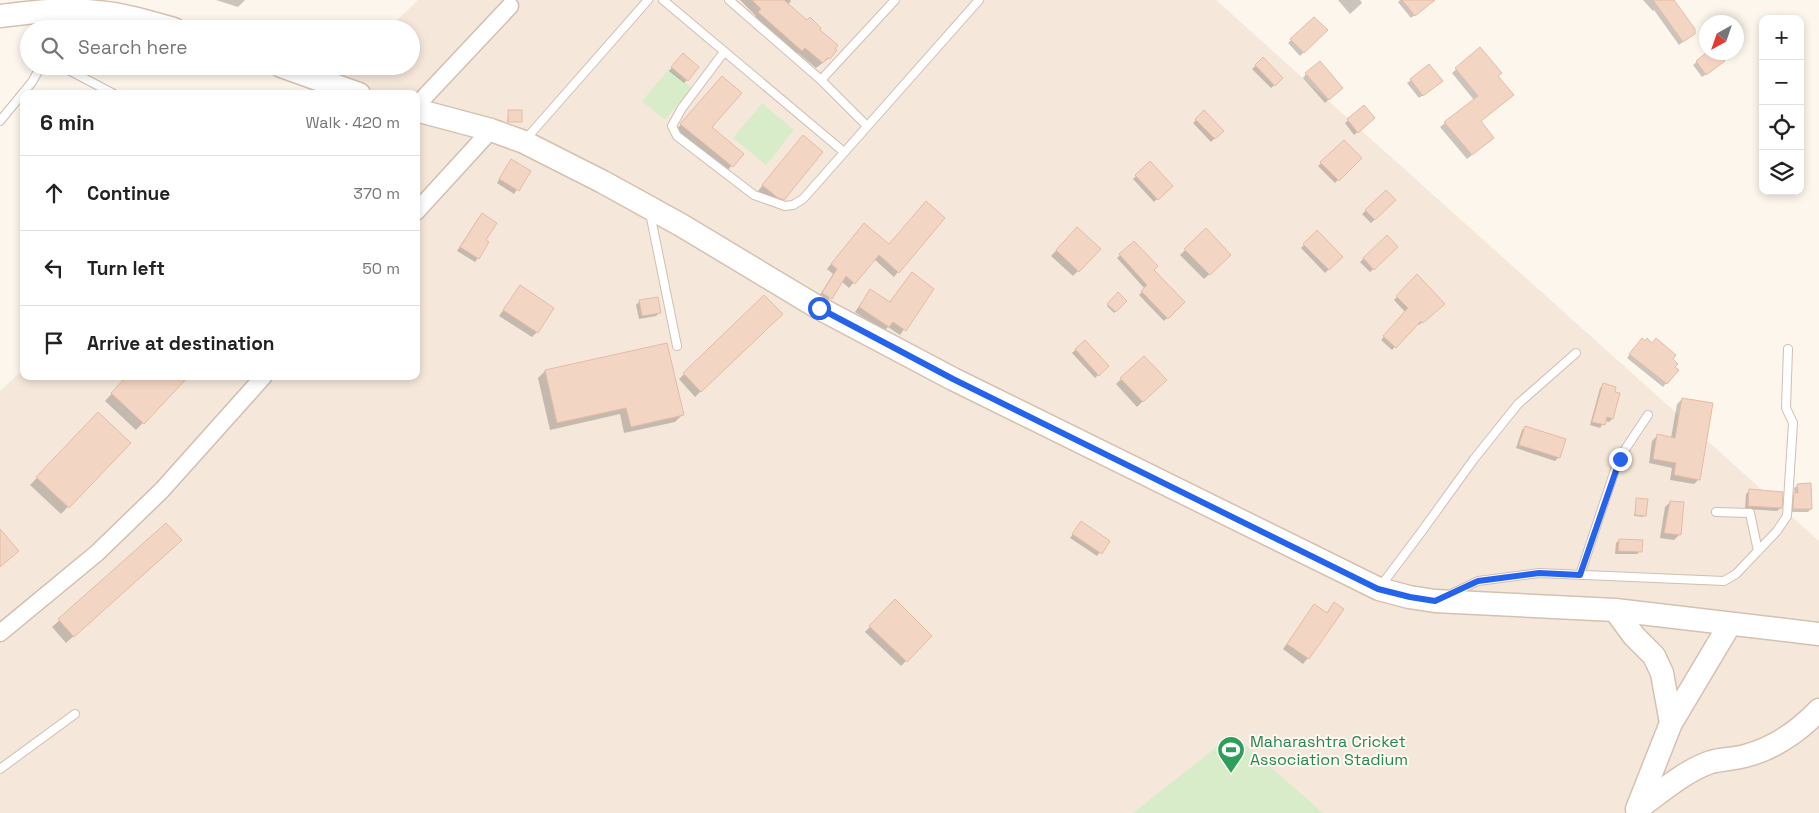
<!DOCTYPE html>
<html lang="en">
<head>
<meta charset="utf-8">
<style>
	:root { --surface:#fff; --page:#f6f6f6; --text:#222; --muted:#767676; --line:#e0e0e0 }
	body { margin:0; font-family:"Space Grotesk",sans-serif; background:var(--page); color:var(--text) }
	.controls { position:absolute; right:15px; top:15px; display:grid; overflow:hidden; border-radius:10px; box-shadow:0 2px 8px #0003 }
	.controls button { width:45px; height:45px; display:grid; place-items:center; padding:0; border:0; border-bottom:1px solid var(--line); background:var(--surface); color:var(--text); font:25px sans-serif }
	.compass { position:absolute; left:1699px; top:15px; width:45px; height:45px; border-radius:50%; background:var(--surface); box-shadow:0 2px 8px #0003; rotate:220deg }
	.stop { position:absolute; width:15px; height:15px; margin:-11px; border:4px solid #2563eb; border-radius:50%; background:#fff }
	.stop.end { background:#2563eb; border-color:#fff; box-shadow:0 1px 5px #0008 }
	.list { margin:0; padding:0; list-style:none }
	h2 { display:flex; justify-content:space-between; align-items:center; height:65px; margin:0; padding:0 20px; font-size:21px }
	h2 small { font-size:16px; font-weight:400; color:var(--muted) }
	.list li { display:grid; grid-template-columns:32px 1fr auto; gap:15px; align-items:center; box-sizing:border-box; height:75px; padding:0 20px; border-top:1px solid var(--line) }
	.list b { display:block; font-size:19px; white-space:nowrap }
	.list em { font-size:16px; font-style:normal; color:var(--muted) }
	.icon { flex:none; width:28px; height:28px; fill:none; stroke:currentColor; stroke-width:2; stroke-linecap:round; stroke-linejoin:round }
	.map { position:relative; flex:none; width:1819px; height:813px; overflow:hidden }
	.search { position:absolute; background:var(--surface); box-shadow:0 2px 8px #0003; left:20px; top:20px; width:400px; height:55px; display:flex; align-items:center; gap:12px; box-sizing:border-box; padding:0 18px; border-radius:28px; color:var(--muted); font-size:19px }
	.panel { position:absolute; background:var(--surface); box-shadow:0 2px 8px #0003; left:20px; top:90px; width:400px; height:290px; border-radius:10px }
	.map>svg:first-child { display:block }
	.residential { fill:#f5e8da }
	.green { fill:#d8ecc9 }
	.shadow { fill:#0003 }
	.building { fill:#f3d5c3; stroke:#e6bba3 }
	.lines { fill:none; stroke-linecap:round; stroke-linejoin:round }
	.lane-casing { stroke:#d1beb0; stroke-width:10 }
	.street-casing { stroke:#d1beb0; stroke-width:19 }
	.secondary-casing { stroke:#d6c0b0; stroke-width:25 }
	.lane { stroke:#fff; stroke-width:8 }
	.street { stroke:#fff; stroke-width:16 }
	.secondary { stroke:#fff; stroke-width:22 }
	.route { stroke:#2563eb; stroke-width:6 }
	.labels { text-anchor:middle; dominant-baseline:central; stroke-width:4; stroke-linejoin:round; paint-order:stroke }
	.leisure-label { font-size:16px; fill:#27864d; stroke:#fffaf3; text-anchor:start }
</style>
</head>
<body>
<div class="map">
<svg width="1819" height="813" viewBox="0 0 1819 813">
	<rect width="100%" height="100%" fill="#fdf6ec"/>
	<path class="residential" d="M418,0H1216L1819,541V813H0V391L24,369V376H416V94H318L347,66H411V29H388Z"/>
	<path class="green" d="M669,69L692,88L665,120L642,101Z
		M762,103L794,130L766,165L733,138Z
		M1233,734L1323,813H1133Z"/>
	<path class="shadow" d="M216,0H245L238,7Z
		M740,0H790L791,1L788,5L829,58L816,68L798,53L795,56L753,19L756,16Z
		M1338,0H1360L1362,3L1350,14Z
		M1400,0H1433L1411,18L1398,2Z
		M1643,0H1672L1695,32L1679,45L1654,10L1653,11Z
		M1314,18L1326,30L1300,56L1288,43Z
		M1480,49L1497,76L1480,122L1488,142L1467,159L1440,127L1474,100L1452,73Z
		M1709,52L1720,64L1702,77L1693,65Z
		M680,58L687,80L684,83L669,71Z
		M1263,59L1282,78L1271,88L1252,69Z
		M1429,66L1438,84L1419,98L1407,83Z
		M1306,74L1338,91L1325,103L1303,78Z
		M718,83L710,128L742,154L727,171L676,130Z
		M1364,107L1370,121L1354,135L1345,123Z
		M509,112L520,121L507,122Z
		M1204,112L1222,131L1211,142L1193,123Z
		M1344,141L1360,158L1335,183L1318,166Z
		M798,142L783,199L778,204L773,203L758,191Z
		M1150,163L1171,186L1154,202L1133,179Z
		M508,164L529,171L514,194L497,183Z
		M1386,191L1395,200L1371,223L1362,214Z
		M479,217L484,240L478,258L475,262L457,251Z
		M859,230L898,272L894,277L874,259L849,288L841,281L826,303L818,298L833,274L827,269Z
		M1206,230L1230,255L1204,279L1180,255Z
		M1317,232L1341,257L1325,273L1301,248Z
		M1072,234L1099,249L1073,276L1051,256Z
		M1387,237L1396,247L1370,272L1360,262Z
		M1134,242L1152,270L1183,302L1164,321L1139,295L1145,289L1117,258Z
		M1417,276L1440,307L1419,325L1417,323L1392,350L1381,340L1406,313L1394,300Z
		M908,278L933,289L900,335L888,327L884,331L855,312L870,290L889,303Z
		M520,287L537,332L532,337L499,316Z
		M1118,294L1125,301L1114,313L1107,306Z
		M764,297L781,314L695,397L679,379Z
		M640,301L659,313L656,316L639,319L636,305Z
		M1085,341L1107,366L1095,378L1072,353Z
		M1639,343L1671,359L1674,367L1677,370L1663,387L1627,358Z
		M1144,357L1165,380L1137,407L1116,384Z
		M545,371L682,415L675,422L624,433L620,414L550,430L538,378Z
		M128,376H188L136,430L105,401Z
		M1603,385L1612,419L1609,422L1605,421L1600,428L1590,425L1600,388Z
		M1682,399L1699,479L1694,484L1670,480L1672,468L1649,463L1652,441L1657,436L1671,438L1677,404Z
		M98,414L129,443L61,514L30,485Z
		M1525,427L1559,457L1555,461L1516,448L1522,430Z
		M1798,485L1811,509L1808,512H1790L1791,497L1795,494L1794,488Z
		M1749,491L1781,508L1777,511L1745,509L1746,494Z
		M1637,499L1645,515L1643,517L1634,516Z
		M1670,502L1680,534L1674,540L1660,538L1665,507Z
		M1081,523L1108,542L1097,556L1070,538Z
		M166,524L173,547L66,643L52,627Z
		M1619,540L1640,551L1637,554H1615L1616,543Z
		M895,601L931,636L901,666L865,632Z
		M1334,604L1308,658L1303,664L1283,649L1314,606L1326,614Z"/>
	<path class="building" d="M752,0H784L807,20L810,17L821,28L820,30L838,45L835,49L837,50L830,59L827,58L823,63L805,48L802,51L758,12L761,9Z
		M1402,0H1435L1415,16Z
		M1653,0H1674L1695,29V34L1683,42Z
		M1314,17L1328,30L1304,53L1290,39Z
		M1480,47L1502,73L1498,76L1514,95L1481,121L1494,138L1472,155L1444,122L1478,96L1455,68Z
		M1707,52H1718L1725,61L1706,75L1696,61Z
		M683,53L699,67L688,81L671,67Z
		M1263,57L1283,78L1275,86L1255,65Z
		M1320,61L1343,88L1329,100L1305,73Z
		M1429,64L1443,81L1423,96L1410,79Z
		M722,76L742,93L712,127L744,154L733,167L680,124Z
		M1364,105L1375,118L1358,133L1347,119Z
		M508,110H522V122H508Z
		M1204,110L1224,131L1215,139L1195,119Z
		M803,135L823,152L784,200L778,198L762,185Z
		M1344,140L1362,158L1339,181L1320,162Z
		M511,159L531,171L519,191L499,179Z
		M1150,161L1173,186L1158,200L1135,175Z
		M1386,190L1396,200L1375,220L1365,210Z
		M926,201L945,218L899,273L879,255L855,284L846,276L832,299L822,293L837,269L831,264L864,223L889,244Z
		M482,213L497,223L486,240L489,242L479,259L460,247Z
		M1077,227L1101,249L1079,272L1056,250Z
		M1206,228L1231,255L1210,275L1184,249Z
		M1317,230L1343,257L1329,270L1303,244Z
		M1387,235L1398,247L1374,270L1363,258Z
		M1134,241L1158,266L1154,270L1185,302L1168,319L1141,291L1147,285L1119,254Z
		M912,272L934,289L906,331L893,322L889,327L859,307L870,289L890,302Z
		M1417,274L1445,304L1423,323L1421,321L1396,348L1383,336L1408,308L1396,296Z
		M520,285L554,308L538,333L503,310Z
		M1118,292L1127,301L1116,312L1107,304Z
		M764,295L783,314L701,392L683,373Z
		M658,297L661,313L642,316L639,300Z
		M1642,338L1645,341L1647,338L1652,343L1656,338L1676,355L1673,359L1678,364L1675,367L1679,370L1667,384L1629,354Z
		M1085,340L1109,366L1099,376L1075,349Z
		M667,343L684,415L631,427L626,408L557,423L545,370Z
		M1144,356L1167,380L1143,402L1120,378Z
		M127,376H189L144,424L111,393Z
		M1603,383L1616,387L1615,392L1620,393L1613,419L1607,417L1605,425L1592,422Z
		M1682,398L1713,403L1700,480L1674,475L1676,463L1653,459L1657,434L1675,438Z
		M98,412L131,443L69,508L36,477Z
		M1525,426L1566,439L1560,458L1519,445Z
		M1811,483L1812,509H1793L1794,492L1798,493L1797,484Z
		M1749,489L1783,492L1782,508L1748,506Z
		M1636,498L1648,499L1646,516L1635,515Z
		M1670,501L1684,502L1681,535L1664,533Z
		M1081,521L1110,541L1102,554L1072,534Z
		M166,523L182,540L74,637L58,619Z
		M0,529L19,551L0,567Z
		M1619,539L1643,540L1642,552L1618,551Z
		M895,599L932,636L907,662L869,626Z
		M1334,602L1344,609L1309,659L1287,644L1314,604L1327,613Z"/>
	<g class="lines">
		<defs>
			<path id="lane" d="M663,0L844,152
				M729,0L821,80L867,126
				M49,29V12
				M724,52L682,108L672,126L677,136L754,195L785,206L793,205L803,199L979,0
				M61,66L114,94
				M821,80L895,0
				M0,121L32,82L41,66
				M525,140L648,0
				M650,213L677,346
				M1716,512L1750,513L1758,551
				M1580,575L1615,470L1626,448L1648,415
				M1380,587L1422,531L1474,459L1518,404L1576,353
				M1449,595L1478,581L1539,573L1724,581L1736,574L1777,531L1787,516L1793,423L1786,408L1788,349
				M0,769L75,714"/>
			<path id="street" d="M416,106L510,6
				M416,212L491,130
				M0,633L97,553L162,490L264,376"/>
			<path id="secondary" d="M0,16C32,12 65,8 97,12C123,14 149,22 174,29
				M281,66L359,94
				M416,110L491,130L524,142L603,182L681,225L819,308L953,379L1379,589L1409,597L1435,601L1615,610L1819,634
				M1615,610L1634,636L1654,656L1662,673L1671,723
				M1637,809C1660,793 1684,771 1711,762C1722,759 1734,759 1745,756C1775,748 1798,732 1819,710
				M1637,809L1671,723L1730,624"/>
		</defs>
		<use href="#lane" class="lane-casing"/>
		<use href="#street" class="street-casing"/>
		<use href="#secondary" class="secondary-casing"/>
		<use href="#lane" class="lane"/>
		<use href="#street" class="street"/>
		<use href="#secondary" class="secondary"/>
	</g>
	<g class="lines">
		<path class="route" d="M819,308L953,379L1378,589L1410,597L1435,601L1478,581L1539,573L1580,575L1620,459"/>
	</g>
	<defs>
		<symbol id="stadium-pin" viewBox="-11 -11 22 30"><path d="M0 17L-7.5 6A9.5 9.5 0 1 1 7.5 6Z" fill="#2e9e5b" stroke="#fffaf3"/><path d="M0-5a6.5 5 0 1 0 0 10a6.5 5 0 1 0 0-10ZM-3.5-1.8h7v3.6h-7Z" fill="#fff"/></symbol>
	</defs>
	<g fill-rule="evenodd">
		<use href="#stadium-pin" x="1215" y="734" width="32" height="43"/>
	</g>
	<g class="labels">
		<g class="leisure-label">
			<text x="1250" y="741">Maharashtra Cricket<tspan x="1250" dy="18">Association Stadium</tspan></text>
		</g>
	</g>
</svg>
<div class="controls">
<button>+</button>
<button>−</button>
<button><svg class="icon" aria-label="locate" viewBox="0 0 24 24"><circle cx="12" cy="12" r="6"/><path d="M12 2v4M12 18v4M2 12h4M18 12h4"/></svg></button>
<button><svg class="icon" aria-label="layers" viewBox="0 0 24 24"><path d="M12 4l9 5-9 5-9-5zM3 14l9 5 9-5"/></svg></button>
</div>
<svg class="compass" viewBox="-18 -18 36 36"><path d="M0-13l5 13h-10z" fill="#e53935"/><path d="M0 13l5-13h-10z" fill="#767676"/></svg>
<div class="stop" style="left:819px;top:308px"></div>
<div class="stop end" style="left:1620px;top:459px"></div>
<div class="search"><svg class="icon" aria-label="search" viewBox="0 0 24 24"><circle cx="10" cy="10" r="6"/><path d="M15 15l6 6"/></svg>Search here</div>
<section class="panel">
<h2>6 min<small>Walk · 420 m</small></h2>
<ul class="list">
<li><svg class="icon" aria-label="ahead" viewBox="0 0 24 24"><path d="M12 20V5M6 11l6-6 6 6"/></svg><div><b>Continue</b></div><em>370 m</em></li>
<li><svg class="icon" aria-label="left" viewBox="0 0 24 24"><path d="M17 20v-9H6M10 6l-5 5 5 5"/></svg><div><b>Turn left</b></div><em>50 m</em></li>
<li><svg class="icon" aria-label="arrive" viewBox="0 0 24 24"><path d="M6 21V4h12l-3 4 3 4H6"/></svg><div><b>Arrive at destination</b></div></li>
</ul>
</section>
</div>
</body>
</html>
